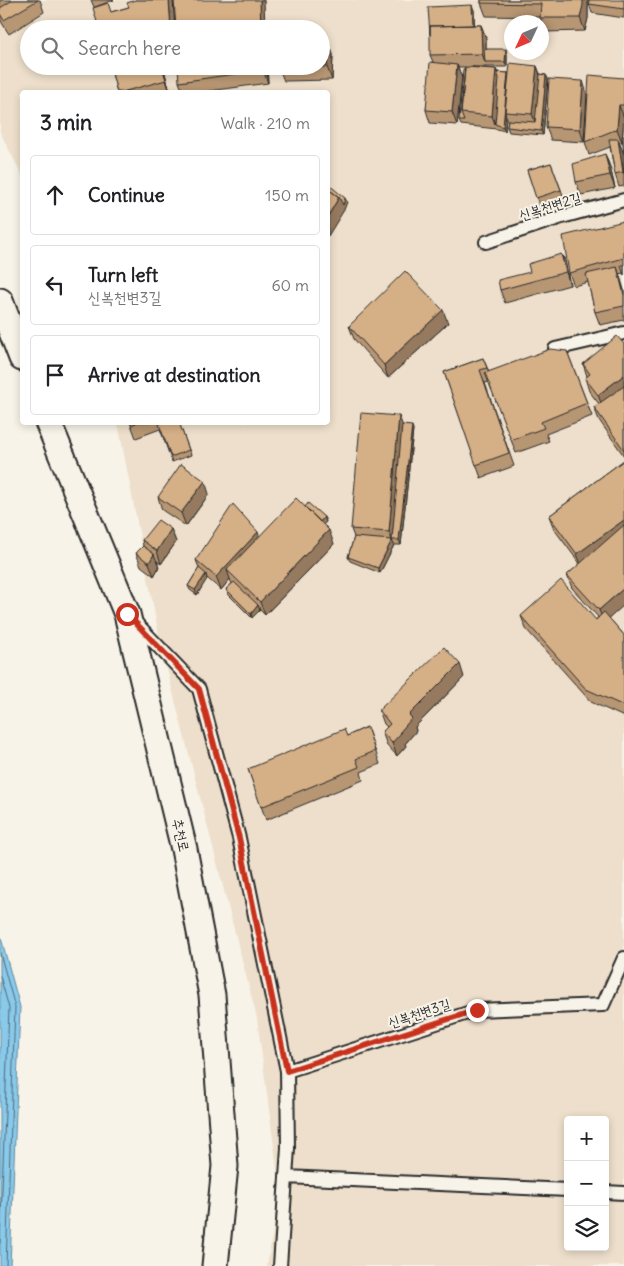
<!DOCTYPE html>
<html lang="en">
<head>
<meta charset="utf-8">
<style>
	:root { --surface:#fff; --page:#f2f2f2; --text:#202124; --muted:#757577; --line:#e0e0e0 }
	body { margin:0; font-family:Delius,"Poor Story",sans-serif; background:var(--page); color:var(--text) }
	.controls { position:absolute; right:15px; bottom:15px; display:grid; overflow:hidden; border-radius:5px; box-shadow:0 2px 8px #0003 }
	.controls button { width:45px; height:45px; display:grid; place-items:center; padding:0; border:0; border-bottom:1px solid var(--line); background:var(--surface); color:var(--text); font:25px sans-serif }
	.compass { position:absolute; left:504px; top:15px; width:45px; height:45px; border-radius:50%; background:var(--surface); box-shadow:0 2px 8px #0003; rotate:226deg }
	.stop { position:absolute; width:15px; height:15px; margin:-11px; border:4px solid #c8321e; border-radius:50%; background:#fff }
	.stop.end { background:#c8321e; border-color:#fff; box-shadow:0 1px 5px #0008 }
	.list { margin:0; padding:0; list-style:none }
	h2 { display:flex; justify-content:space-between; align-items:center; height:65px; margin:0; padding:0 20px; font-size:21px }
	h2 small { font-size:16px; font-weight:400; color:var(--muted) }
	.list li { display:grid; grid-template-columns:32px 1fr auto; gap:15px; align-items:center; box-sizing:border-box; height:80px; margin:0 10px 10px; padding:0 10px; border:1px solid var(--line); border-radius:5px }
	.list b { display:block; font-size:19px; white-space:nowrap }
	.list p { margin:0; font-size:16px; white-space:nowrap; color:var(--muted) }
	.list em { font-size:16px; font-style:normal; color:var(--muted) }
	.icon { flex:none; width:28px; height:28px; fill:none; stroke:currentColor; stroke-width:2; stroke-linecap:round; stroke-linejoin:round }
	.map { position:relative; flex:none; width:624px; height:1266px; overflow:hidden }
	.search { position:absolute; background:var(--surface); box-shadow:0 2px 8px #0003; left:20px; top:20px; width:310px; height:55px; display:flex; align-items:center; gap:12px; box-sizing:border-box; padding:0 18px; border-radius:28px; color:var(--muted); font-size:19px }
	.panel { position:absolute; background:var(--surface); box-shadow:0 2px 8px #0003; left:20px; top:90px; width:310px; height:335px; border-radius:5px }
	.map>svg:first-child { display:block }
	.built { fill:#eddfcb; fill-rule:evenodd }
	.water { fill:#89c9ea; stroke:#638a9e }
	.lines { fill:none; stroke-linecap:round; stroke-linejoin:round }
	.shore { stroke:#516a77; stroke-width:1 }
	.service-casing { stroke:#2b2b2b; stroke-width:16 }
	.minor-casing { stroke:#2b2b2b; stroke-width:29 }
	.service { stroke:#f7f3e8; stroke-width:12 }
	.minor { stroke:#f7f3e8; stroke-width:25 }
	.wall { fill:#b79673; stroke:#2b2b2b }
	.shaded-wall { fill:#957a5e; stroke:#2b2b2b }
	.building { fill:#d5af86; stroke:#2b2b2b }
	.route { stroke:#c8321e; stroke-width:6 }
	.labels { text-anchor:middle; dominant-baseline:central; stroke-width:4; stroke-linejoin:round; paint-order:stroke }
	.street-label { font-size:14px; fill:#2b2b2b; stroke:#f7f3e8 }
</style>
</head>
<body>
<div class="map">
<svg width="624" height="1266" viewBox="0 0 624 1266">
	<rect width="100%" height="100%" fill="#f7f3e8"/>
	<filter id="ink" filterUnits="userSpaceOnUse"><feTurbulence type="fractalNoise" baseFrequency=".02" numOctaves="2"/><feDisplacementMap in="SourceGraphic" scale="10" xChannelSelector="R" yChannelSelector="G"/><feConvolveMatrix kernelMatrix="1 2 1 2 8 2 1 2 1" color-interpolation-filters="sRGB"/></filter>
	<g filter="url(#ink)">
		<path class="built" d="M0,0H624V1266H267L280,1192L257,1018L161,646L118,423L328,422V92H22V175L0,132ZM512,22H542V52H512ZM29,29H321V66H29ZM568,1120H605V1247H568Z"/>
		<path class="water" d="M0,934L20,1007L10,1266H0Z"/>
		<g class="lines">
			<path class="shore" d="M0,953L15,1007L6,1266
				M0,976L9,1008L0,1243"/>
			<defs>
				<path id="service" d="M486,242L562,217L624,200
					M555,349L624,333
					M133,620L199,689L239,838L287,1071L288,1148L280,1266
					M287,1071L477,1010L603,1005L624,958
					M286,1177L568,1190
					M605,1192L624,1193"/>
				<path id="minor" d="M0,301L22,358
					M48,422L127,614L184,849L212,995L225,1166L215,1266"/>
			</defs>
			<use href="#service" class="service-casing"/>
			<use href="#minor" class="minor-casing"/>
			<use href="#service" class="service"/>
			<use href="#minor" class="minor"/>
		</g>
		<path class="wall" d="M0,0H40L44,12L9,34L2,23L0,17Z
			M91,0H114L95,7L111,12L129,7L135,0H173L175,29H99L94,7Z
			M481,0H588V18L585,31L545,32L540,17L486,16L481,3Z
			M624,0V18L592,13L589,4Z
			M474,10V25H481L486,38V49L507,54V67H472L496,69L497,72L508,73L537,66L540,74L546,75L548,79L543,135L509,132L507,127L508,120L506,116L505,131L497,129L461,125L459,121L465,67H458L462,78L457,125L430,123L426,110L433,62L430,55Z
			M333,54L332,80L284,81L279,68Z
			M110,66H163L170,92H117Z
			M267,66L268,83L202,92H183L179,82Z
			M624,78V118L622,142L619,143L623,152L624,161V186L619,187L615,174L610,147L589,155L585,142Z
			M587,94L584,142L551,140L546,127Z
			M605,154L610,167L615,188L581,195L576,182Z
			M551,163L566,203L541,211L527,170Z
			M624,221V275L623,273L619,274L624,290V320L600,325L595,312L588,282L574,286L569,273Z
			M563,256L570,285L505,303L500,290Z
			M448,323L388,378L354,339L349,326Z
			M624,344V456L599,420L594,407L599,404L589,391L585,378L587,376L583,364Z
			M567,351L592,416L546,434L549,441L516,453L489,382L485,383L514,466L481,478L444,372L483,358L489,372Z
			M130,422H180L179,423L191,455L172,462L160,429L136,438Z
			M402,425L413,430L401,545H394L380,573L350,561L348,557L354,537L351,529Z
			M624,460L609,618L624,635V717L591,702L526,629L521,616L596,620L598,617L572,588L567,575L580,564L554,529L549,516Z
			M209,494L186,526L162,510L158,497Z
			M305,507L324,517L326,522L323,525L334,544L265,615L260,610L252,618L228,594L226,589L232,584L230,579L221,590L207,578L197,595L190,590L188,586L199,568L196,560L259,537Z
			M171,529L176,542L161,564L157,561L159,567L154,576L141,566L136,553L143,546L142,540Z
			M464,677L415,727L416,731L405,744L406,746L397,756L387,745L382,732L387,727L384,724L379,710Z
			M367,727L380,764L361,772L363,780L266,820L248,769L347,736Z"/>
		<path class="shaded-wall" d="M169,0H173L175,29H171Z
			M260,0H264L265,29H261Z
			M583,0H588V18L585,31L580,18Z
			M472,5L474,10L475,38L473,33Z
			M481,25L486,38V62H485L482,54Z
			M328,41L333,54L332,80L327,67Z
			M506,49L507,54V67L505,62Z
			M457,65L462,78L457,125L452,112Z
			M162,66H163L170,92L166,80Z
			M263,66H267L268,83L263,70Z
			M537,66L541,79L537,127L532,114Z
			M496,69L501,82L495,124L492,116Z
			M508,73L505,112L506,116L505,131L503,127Z
			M546,75L548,79L543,135L541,131Z
			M583,81L587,94L584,142L580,129Z
			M619,105L624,118L622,142L617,129Z
			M618,139L623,152L624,161V174Z
			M605,154L610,167L615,188L610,175Z
			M339,197L345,198L347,202L344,210L328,236V216Z
			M561,254L563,260V256L565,260L570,285L566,272Z
			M617,267L621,280L624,290V295Z
			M443,310L448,323L388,378L384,365Z
			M624,375V392L603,408L598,395Z
			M399,416L404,429L392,540L389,532Z
			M412,426L413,430L401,545L399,540Z
			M205,481L209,494L186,526L181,513Z
			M324,517L326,522L319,529L318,525Z
			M624,520V536L582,567L577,554Z
			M171,529L176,542L161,564L157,551Z
			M329,530L334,544L265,615L260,602Z
			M258,532L262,545L227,570L230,579L221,590L216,577Z
			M392,540L394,545L380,573L378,568Z
			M154,554L159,567L154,576L149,563Z
			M206,574L207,579L197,595L195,590Z
			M624,588V605L604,623L599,610Z
			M258,605L260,610L252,618L251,614Z
			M460,664L464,677L415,727L416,731L405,744L406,746L397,756L392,743L400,732L409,715Z"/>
		<path class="building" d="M13,0H38L4,20L0,14V8Z
			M135,0H169L171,29H99L93,8L108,3L111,12L129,7L127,3Z
			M174,0H260L261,29H176Z
			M481,0H583V5L580,18H540L541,4L481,3Z
			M589,0H624V9L589,4Z
			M472,5L473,25L430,26V35L428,7Z
			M481,25L482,54L430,55V26Z
			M321,41H328L327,67L279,68V66H321Z
			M484,49H506L505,62H485Z
			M430,62L457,65L452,112L426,110Z
			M510,63L537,66L532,114L505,112Z
			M110,66H162L166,80L122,92H117Z
			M178,66H263V70L179,82Z
			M465,67L496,69L492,116L461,113Z
			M463,69H465L461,113L464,121H459Z
			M497,72L508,73L503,127L495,124L499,78Z
			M540,74L546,75L541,131L507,127L508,120L535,122Z
			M589,75L624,78V105H619L617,129L585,142Z
			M549,79L583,81L580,129L546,127Z
			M622,136H624V154Z
			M609,139H618L623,172L615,174Z
			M605,154L610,175L576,182L573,164Z
			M551,163L561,190L536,198L527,170Z
			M328,184L345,198L343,205L339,197L328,189Z
			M328,189L339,197L328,216Z
			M624,221V258L569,273L563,236Z
			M561,254L566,272L500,290L498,280L530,272L528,264Z
			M621,265H624V275Z
			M617,267L624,295V306L595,312L586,274Z
			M405,271L443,310L384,365L349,326Z
			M617,336L624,344V375L598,395L585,378L590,374L583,364Z
			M550,349L567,351L587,403L541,422L544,428L511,440L485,373Z
			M483,358L487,368L480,370L509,453L476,465L444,372Z
			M624,386V450L594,407Z
			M361,413L399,416L389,532L351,529Z
			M130,422H138L131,425Z
			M164,422H179L189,450L171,457L159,424Z
			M402,425L412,426L399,540H392Z
			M624,460V520L577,554L549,516Z
			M181,464L205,481L181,513L158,497Z
			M296,498L329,530L260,602L227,570Z
			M308,503L324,517L320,522L305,507Z
			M233,504L258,532L216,577L196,560Z
			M158,520L171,529L157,551L142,540Z
			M624,525V588L599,610L567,575Z
			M354,537L392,540L378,568L348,557Z
			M143,546L154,554L149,563L136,553Z
			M199,568L206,574L195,590L188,586Z
			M561,580L596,620L604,612L624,635V706L586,689L521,616Z
			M234,582L258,605L251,614L226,589Z
			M444,647L460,664L409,715L412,718L400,732L401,733L392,743L382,732L390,724L379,710Z
			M367,727L375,751L356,759L359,767L261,807L248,769L344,729L347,736Z"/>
	</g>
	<g class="lines" filter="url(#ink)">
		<path class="route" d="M127,614L199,689L239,838L287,1071L477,1010"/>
	</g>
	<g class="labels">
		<g class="street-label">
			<text transform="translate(550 206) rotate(-17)">신복천변2길</text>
			<text transform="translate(181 835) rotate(77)">추천로</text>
			<text transform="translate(419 1013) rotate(-18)">신복천변3길</text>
		</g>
	</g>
</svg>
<div class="controls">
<button>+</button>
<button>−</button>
<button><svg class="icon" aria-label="layers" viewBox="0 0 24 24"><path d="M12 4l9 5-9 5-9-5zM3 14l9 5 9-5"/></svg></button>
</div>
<svg class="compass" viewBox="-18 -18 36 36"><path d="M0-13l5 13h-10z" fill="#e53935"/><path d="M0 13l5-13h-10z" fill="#757577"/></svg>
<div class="stop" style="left:127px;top:614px"></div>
<div class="stop end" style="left:477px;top:1010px"></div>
<div class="search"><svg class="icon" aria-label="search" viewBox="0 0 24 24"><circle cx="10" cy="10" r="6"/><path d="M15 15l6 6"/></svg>Search here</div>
<section class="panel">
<h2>3 min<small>Walk · 210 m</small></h2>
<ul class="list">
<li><svg class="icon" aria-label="ahead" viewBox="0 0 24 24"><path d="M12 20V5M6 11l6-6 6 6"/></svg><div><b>Continue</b></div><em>150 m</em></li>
<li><svg class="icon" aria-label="left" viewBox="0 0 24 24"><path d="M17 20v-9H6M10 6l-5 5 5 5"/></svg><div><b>Turn left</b><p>신복천변3길</p></div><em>60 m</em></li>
<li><svg class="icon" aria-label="arrive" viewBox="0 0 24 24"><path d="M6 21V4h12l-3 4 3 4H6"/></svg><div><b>Arrive at destination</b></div></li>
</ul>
</section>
</div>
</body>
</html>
